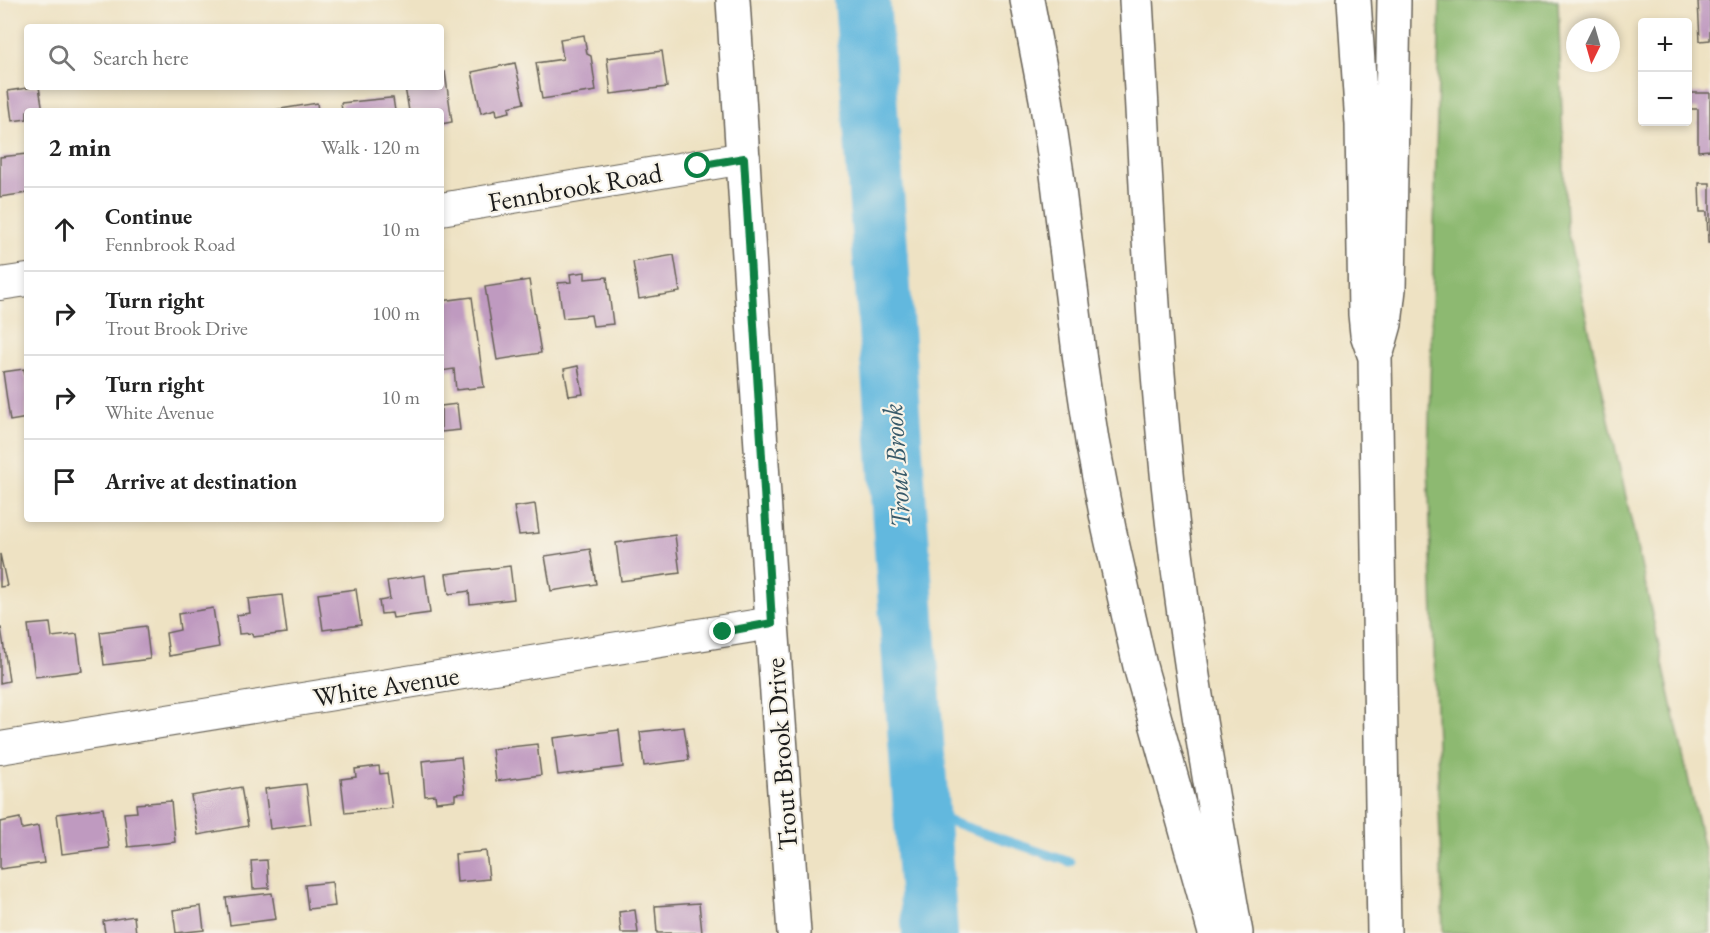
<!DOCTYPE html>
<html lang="en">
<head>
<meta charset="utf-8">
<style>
	:root { --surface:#fff; --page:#f6f6f6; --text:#222; --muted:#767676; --line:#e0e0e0 }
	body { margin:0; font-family:"EB Garamond",serif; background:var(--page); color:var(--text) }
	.controls { position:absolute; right:18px; top:18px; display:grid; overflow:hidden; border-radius:6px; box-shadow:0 3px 9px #0003 }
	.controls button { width:54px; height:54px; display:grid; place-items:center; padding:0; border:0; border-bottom:2px solid var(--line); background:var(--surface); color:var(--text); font:30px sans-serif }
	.compass { position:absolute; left:1566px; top:18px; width:54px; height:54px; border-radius:50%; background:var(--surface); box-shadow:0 3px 9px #0003; rotate:185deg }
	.stop { position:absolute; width:18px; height:18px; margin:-14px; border:4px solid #0b8043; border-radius:50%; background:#fff }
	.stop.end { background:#0b8043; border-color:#fff; box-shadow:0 2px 6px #0008 }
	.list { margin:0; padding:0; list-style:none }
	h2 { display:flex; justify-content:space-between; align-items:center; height:78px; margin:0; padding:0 24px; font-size:26px }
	h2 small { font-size:20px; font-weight:400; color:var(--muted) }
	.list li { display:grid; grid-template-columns:39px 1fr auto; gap:18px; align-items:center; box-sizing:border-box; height:84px; padding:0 24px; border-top:2px solid var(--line) }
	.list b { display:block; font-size:22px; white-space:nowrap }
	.list p { margin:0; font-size:20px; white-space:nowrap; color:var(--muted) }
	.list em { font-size:20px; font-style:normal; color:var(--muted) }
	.icon { flex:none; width:33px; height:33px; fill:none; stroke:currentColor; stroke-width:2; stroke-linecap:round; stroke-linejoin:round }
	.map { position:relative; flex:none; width:1710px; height:933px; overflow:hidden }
	.search { position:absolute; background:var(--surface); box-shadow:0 3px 9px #0003; left:24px; top:24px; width:420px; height:66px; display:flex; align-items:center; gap:15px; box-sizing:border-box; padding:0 21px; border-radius:6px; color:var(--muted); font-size:22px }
	.panel { position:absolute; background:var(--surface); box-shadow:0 3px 9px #0003; left:24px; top:108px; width:420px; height:414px; border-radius:6px }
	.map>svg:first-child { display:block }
	.forest { fill:#8db971; stroke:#546a46; stroke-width:1.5 }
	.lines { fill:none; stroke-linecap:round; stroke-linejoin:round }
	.stream { stroke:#62b8de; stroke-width:9 }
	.river { stroke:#62b8de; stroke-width:56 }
	.building { fill:#bf9ac0 }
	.street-casing { stroke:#666156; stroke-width:34 }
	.secondary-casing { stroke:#666156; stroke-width:36 }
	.highway-casing { stroke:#666156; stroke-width:36 }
	.street { stroke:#fff; stroke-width:32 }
	.secondary { stroke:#fff; stroke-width:33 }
	.highway { stroke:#fff; stroke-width:33 }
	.route { stroke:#0b8043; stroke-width:8 }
	.labels { text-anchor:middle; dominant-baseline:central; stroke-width:4.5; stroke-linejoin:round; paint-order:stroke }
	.street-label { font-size:27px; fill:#1c1c1c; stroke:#f7f3e8 }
	.water-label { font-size:28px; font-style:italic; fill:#385a6a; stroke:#f7f3e8 }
</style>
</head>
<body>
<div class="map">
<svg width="1710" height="933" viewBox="0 0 1710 933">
	<rect width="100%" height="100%" fill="#f7f3e8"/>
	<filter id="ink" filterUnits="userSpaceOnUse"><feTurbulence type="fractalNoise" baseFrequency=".0167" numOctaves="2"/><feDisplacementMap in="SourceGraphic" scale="12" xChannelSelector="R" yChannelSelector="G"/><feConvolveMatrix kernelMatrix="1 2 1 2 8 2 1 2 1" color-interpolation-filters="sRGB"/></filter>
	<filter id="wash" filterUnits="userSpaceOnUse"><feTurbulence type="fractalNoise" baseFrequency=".008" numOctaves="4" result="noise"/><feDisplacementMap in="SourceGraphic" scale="24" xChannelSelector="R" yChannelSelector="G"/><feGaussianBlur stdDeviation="1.35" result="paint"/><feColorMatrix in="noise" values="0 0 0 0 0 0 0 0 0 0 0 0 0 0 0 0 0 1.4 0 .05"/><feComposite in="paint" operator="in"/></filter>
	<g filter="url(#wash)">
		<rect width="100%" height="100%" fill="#eee2c3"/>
		<path class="forest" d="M1440,0H1558L1566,225L1710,877V933H1443L1428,461Z"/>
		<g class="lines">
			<path class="stream" d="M922,812L1070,862"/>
			<path class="river" d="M862,0L930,933"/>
		</g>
		<g id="blocks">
			<path class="building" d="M1710,0V40L1700,41L1698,1Z
				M584,35L587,54L591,56L596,91L542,99L536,63L563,59L560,39Z
				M662,51L667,87L611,94L607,58Z
				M515,63L524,103L509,107L510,112L497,115L496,109L481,113L472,72Z
				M445,72L452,122L441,124V111H409L405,87H441V73Z
				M34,87H39L43,111H27V119L12,121L8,91Z
				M1688,93H1710V150L1698,151V109H1688Z
				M390,98H393L395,111H342L341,103Z
				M317,103L318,111H275V110Z
				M27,154V193L0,197V157Z
				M1699,183H1710V243H1708L1707,212H1700Z
				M674,255L680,292L639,299L633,262Z
				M585,272V279L607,277L613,324L593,326L591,315L563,318L558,283L571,282L570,274Z
				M529,280L541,353L497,360L485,287Z
				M472,297L484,387L456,390L454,369L441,371V301Z
				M578,366L583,394L569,396L564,369Z
				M24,369L26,378H27V418L10,421L3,372Z
				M457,404L460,430L441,432V406Z
				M535,504L539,533L519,535L514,507Z
				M675,535L680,573L621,581L616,543Z
				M590,549L596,584L551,591L545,556Z
				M0,554L7,586L0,587Z
				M510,566L514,599L470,604L469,591L449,594L446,574Z
				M425,575L430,613L393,618L392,613L381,614L379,601L390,599L387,581Z
				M356,589L361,625L323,630L318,594Z
				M282,595L287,633L253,637L252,633L239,634L237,615L250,613L248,599Z
				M213,608L219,647L169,656L166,633L180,630L178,614Z
				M50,623L52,637L77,634L82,671L35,677L28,625Z
				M146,626L150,659L104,665L100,632Z
				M0,628H1L9,681L0,683Z
				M684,727L689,760L644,766L640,732Z
				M619,730L623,767L558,775L553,738Z
				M537,744L541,775L496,781L492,749Z
				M461,757L465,793L455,794V800L436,802L435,795L425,796L422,761Z
				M379,766L380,774L387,773L392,808L345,813L341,779L356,777L355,769Z
				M306,784L311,824L270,829L265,789Z
				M241,787L248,826L198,835L191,796Z
				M171,801L175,842L128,847L124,813L137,812L136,804Z
				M103,808L109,848L62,854L57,814Z
				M20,818L22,829L38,826L44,863L0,869V822Z
				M486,851L489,879L457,882L455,854Z
				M267,860L269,888L253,889L251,861Z
				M332,882L335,906L308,909L305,885Z
				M272,893L276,919L230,925L226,898Z
				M699,903L702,933H657L655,906Z
				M201,906L204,930L176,933L173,910Z
				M635,910L638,933H621L619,912Z
				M134,916L136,933H105L103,921Z"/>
		</g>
	</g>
	<g filter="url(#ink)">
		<use href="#blocks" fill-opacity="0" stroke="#666156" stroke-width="1.5"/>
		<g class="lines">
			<defs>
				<path id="street" d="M441,209L744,158
					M0,284L27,280
					M0,748L772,623"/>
				<path id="secondary" d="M733,0L772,623L794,933"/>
				<path id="highway" d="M1027,0L1046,99L1057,174L1080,361L1092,441L1109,529L1140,666L1215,933
					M1136,0C1145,151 1150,302 1165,452C1180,614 1208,773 1236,933
					M1354,0L1362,125L1365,314L1367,334L1375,357L1384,933
					M1378,349L1385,324L1389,289L1394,0"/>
			</defs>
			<use href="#street" class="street-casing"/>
			<use href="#secondary" class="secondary-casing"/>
			<use href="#highway" class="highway-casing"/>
			<use href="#street" class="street"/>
			<use href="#secondary" class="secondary"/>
			<use href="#highway" class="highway"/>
		</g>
	</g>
	<g class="lines" filter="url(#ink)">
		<path class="route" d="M698,166L744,158L772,623L723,632"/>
	</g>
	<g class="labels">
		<g class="street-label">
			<text transform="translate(575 187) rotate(-10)">Fennbrook Road</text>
			<text transform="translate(386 686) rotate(-9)">White Avenue</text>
			<text transform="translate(781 754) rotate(-94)">Trout Brook Drive</text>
		</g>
		<g class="water-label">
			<text transform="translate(896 466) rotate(-94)">Trout Brook</text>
		</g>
	</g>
</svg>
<div class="controls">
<button>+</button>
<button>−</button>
</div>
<svg class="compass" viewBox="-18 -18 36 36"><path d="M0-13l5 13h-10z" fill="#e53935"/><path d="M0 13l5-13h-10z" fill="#767676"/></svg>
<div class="stop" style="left:698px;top:166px"></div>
<div class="stop end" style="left:723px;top:632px"></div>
<div class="search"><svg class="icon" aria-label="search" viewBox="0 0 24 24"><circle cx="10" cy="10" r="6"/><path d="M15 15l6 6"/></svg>Search here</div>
<section class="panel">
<h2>2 min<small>Walk · 120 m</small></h2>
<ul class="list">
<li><svg class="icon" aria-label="ahead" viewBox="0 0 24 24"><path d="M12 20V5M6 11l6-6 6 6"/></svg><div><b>Continue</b><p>Fennbrook Road</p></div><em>10 m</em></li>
<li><svg class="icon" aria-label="right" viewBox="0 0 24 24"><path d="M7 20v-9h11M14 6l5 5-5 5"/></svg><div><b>Turn right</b><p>Trout Brook Drive</p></div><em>100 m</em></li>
<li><svg class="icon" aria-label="right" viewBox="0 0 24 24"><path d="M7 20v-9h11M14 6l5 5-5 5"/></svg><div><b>Turn right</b><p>White Avenue</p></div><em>10 m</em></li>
<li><svg class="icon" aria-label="arrive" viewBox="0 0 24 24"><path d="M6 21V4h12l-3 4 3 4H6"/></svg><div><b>Arrive at destination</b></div></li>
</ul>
</section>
</div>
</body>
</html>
